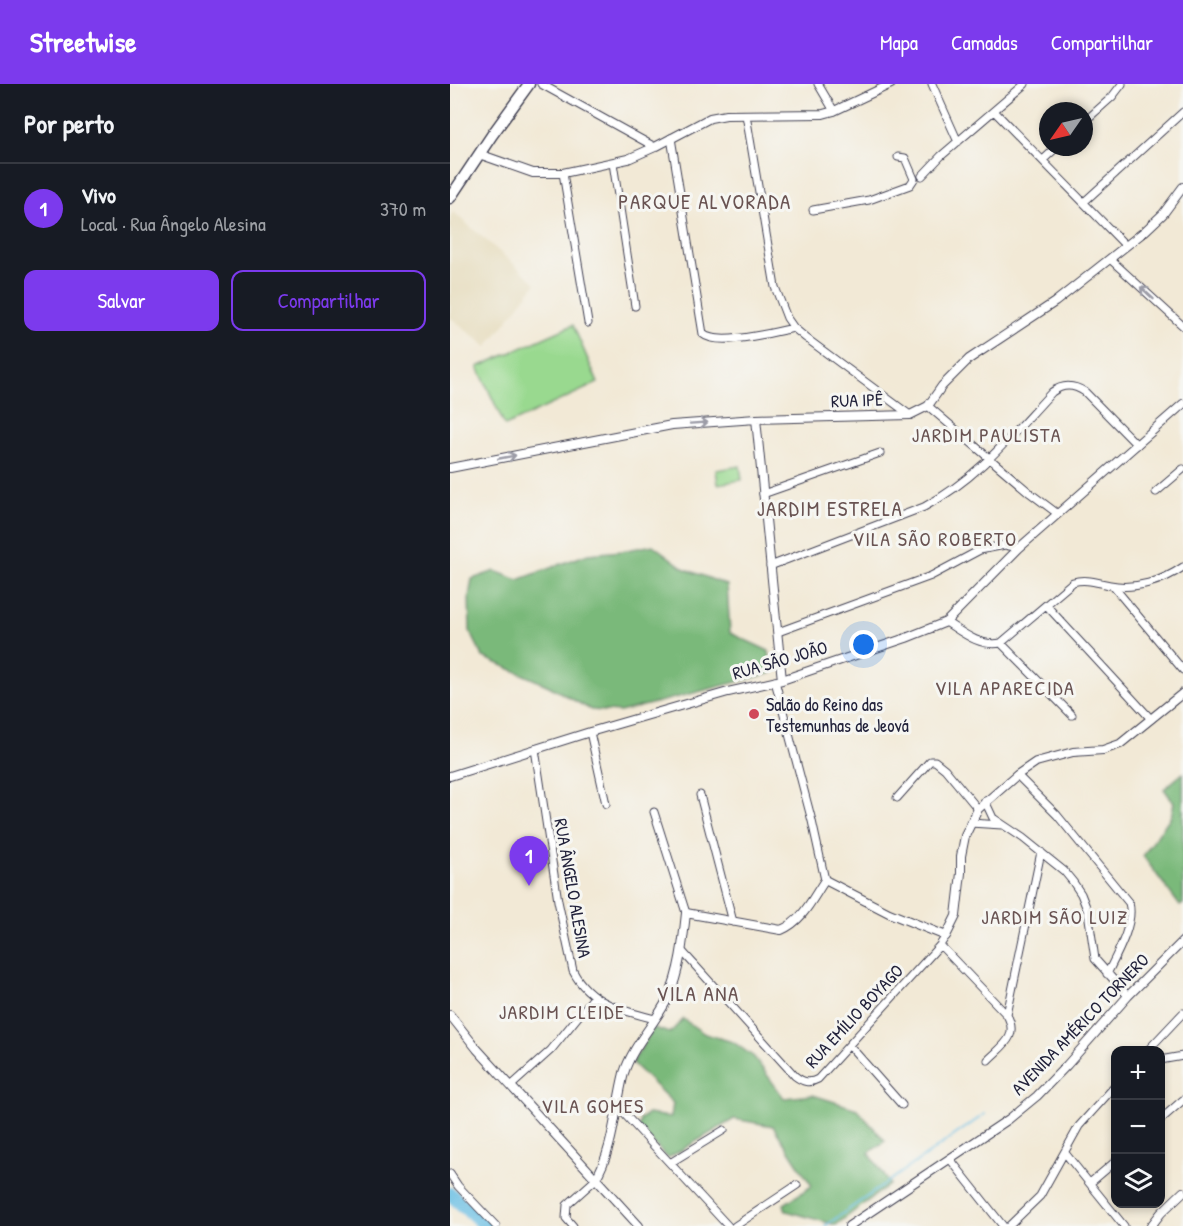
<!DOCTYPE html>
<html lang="pt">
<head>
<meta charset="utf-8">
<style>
	:root { --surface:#171b24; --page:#20242c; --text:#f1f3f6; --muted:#9ea1a6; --line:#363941; --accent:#7c3aed }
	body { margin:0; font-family:"Patrick Hand",sans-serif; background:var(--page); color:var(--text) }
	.controls { position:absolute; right:18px; bottom:18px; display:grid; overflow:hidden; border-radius:12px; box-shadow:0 3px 9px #0003 }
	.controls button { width:54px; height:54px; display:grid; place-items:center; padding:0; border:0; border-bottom:2px solid var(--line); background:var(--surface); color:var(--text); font:30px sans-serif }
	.compass { position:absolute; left:589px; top:18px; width:54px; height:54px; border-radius:50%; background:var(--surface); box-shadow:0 3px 9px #0003; rotate:236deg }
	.you { position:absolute; left:414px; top:561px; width:21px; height:21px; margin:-15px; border:4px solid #fff; border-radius:50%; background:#1a73e8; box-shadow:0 0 0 9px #1a73e833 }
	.badge { display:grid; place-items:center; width:39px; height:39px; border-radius:50%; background:var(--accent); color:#fff; font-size:20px; font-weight:700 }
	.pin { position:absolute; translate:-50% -50px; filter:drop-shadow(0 2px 3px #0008) }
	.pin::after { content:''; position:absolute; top:32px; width:21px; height:18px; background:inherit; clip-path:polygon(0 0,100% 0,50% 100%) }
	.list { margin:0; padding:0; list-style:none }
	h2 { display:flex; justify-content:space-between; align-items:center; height:78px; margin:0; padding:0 24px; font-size:26px }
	h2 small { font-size:20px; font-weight:400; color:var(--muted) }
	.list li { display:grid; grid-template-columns:39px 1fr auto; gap:18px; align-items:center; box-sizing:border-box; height:90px; padding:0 24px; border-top:2px solid var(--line) }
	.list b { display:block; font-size:22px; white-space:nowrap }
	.list p { margin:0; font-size:20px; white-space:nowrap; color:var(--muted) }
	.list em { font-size:20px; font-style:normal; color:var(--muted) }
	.actions { display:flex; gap:12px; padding:18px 24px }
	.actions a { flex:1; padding:14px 0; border:2px solid var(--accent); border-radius:12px; text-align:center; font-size:21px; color:var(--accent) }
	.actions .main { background:var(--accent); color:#fff }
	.icon { flex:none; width:33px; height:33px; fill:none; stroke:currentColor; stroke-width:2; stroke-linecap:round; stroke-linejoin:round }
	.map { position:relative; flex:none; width:733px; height:1142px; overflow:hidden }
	header { display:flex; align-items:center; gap:36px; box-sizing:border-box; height:84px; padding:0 30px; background:var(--accent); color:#fff }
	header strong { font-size:28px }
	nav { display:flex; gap:33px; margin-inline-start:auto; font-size:21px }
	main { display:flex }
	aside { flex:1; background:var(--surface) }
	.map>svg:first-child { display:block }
	.built { fill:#e5daba }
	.green { fill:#99d98f; stroke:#5e7e65; stroke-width:1.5 }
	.forest { fill:#7ab97a; stroke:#4e6e5a; stroke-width:1.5 }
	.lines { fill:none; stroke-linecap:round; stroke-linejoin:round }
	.stream { stroke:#66bde3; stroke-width:2 }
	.river { stroke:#66bde3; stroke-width:14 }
	.minor-casing { stroke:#414052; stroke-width:9 }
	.tertiary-casing { stroke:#414052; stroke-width:10 }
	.primary-casing { stroke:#414052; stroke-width:13 }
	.minor { stroke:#fff; stroke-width:7 }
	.tertiary { stroke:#fff; stroke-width:8 }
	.primary { stroke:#fff; stroke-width:10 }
	.oneway { stroke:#9c9ca7 }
	.poi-dot { fill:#d1495b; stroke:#f6f6f2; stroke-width:2 }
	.labels { text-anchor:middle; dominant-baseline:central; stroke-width:6; stroke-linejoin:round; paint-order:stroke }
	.street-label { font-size:18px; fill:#22223b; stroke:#f6f6f2 }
	.poi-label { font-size:18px; fill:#22223b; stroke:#f6f6f2; text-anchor:start }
	.neighbourhood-label { font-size:20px; letter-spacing:1.5px; fill:#695352; stroke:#f6f6f2 }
	.quarter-label { font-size:21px; letter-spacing:1.5px; fill:#695352; stroke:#f6f6f2 }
</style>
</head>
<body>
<header>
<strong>Streetwise</strong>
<nav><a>Mapa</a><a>Camadas</a><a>Compartilhar</a></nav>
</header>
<main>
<aside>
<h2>Por perto<small></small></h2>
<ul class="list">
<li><span class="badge">1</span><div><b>Vivo</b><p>Local · Rua Ângelo Alesina</p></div><em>370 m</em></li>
</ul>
<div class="actions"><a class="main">Salvar</a><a>Compartilhar</a></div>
</aside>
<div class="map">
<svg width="733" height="1142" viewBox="0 0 733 1142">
	<rect width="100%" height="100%" fill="#f6f6f2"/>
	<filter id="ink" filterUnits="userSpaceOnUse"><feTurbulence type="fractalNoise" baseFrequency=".0167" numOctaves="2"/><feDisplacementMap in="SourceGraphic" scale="12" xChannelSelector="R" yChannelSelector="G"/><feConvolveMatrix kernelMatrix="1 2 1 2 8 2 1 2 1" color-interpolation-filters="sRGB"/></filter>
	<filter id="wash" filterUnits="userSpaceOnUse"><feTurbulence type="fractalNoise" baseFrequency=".008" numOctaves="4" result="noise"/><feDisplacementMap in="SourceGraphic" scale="24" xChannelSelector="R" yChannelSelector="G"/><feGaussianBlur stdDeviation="1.35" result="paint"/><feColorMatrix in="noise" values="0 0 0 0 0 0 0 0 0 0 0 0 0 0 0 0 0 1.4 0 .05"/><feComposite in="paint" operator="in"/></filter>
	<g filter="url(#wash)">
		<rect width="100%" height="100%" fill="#f2e9d6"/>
		<path class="built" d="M3,128L86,199L37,263L0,233V133Z"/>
		<path class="green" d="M123,241L148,299L55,342L28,283Z
			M290,382L292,396L268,400L266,386Z"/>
		<path class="forest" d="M203,461L235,485L277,501L280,549L319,567L322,589L170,628L141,626L99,602L33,573L20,547L19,513L22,495L45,487L68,496L138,470L172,467Z
			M733,689V820L730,822L693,772L721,732L724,719L714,705Z
			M233,935L255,950L283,958L304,973L334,1014L363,1011L407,1025L435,1057L419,1069L440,1100L386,1141L336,1127L334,1120L362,1102L323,1042L284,1035L218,1074L189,1045L190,1035L198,1030L221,1033L223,1019L182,979L204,944L220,949Z"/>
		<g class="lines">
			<path class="stream" d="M375,1142L535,1030"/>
			<path class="river" d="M0,1110L36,1142"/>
		</g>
	</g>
	<g filter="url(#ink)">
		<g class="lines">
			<defs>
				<path id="minor" d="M91,0L205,63
					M368,0L384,27
					M482,0L508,58
					M544,27L676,162
					M296,31L325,203L337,234L344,244L356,254L460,331
					M634,38L662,13L672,0
					M221,54L253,250C268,263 324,248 344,244
					M593,76L607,63
					M163,79L185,222
					M113,89L138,239
					M472,92L491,72L575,0
					M634,118L733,28
					M363,126L419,116L460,101L464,95L455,74L448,73
					M660,175L733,242
					M478,322L580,409L608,430
					M706,408L733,385
					M313,410L430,369
					M320,482L474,423C527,395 562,351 602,308C613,300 623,300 635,308L687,361
					M663,502L733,586
					M596,521L701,635
					M496,538C513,549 530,563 551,559L623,498C636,494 648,499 660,501C685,506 713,497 733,483
					M328,548L481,492L530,466L555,461L569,464
					M551,559L622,631
					M325,597L362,737L375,796
					M140,648L156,720
					M85,665L108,817L123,887C139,919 173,927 205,935
					M567,691L607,731L679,819C685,839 666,872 657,890
					M250,711L283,838
					M447,714L480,677H485L495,685L528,725
					M535,717L543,734L573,754L614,787L623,798L631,810L638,828L645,875L678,912
					M204,728L236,829
					M520,739L552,741
					M490,861L557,931C569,953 553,961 538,976
					M232,867L345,992C353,998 359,1000 368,995L490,861L496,852
					M557,931L591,768
					M399,961L452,1021
					M698,966L733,929
					M710,976L733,972
					M62,1001L101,966L144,913
					M167,1022L278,1142
					M710,1036L733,1016
					M615,1069L674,1142
					M500,1075L553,1142
					M220,1079L274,1046
					M0,1090L8,1102L46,1142
					M640,1099L666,1077
					M123,1142L116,1134L117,1121L145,1096
					M285,1142L347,1101
					M559,1142L590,1112L629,1042L666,1001"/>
				<path id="tertiary" d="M29,70L83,89H113L178,75L205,63L260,34L276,31L373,30L384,27L441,0
					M306,335L332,596
					M0,384L222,341L306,335L460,331L478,322L492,302L519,275L605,218L695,147L713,130L733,103
					M0,692L140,648L278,608L332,596L456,554L496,538L569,464L733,320
					M0,931L27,965L189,1142
					M145,1096C164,1065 165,1024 174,989C183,961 205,940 218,914C230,887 233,858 236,829L331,846C353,837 362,815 375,796L439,829L496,852L506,832L511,789V772L515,752L528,725L567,691L586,678L623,668L653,666L670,660L733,609
					M399,1142L559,1035L587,1012L617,981L678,912L733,857
					M701,1142L711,1129L733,1108"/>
				<path id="primary" d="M0,114L42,51L79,0"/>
			</defs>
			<use href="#minor" class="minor-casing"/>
			<use href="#tertiary" class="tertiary-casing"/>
			<use href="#primary" class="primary-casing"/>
			<use href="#minor" class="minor"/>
			<use href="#tertiary" class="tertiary"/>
			<use href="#primary" class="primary"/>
		</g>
		<defs><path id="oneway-shaft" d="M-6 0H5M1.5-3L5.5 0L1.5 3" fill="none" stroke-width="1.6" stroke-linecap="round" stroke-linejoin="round" transform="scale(1.5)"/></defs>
		<g class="oneway">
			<use href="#oneway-shaft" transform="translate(697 209) rotate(-137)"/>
			<use href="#oneway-shaft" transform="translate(249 339) rotate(-4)"/>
			<use href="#oneway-shaft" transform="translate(57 373) rotate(-11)"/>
		</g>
	</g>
	<circle class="poi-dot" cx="304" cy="630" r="6"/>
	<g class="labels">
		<g class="street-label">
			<text transform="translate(407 316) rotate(-2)">RUA IPÊ</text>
			<text transform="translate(330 576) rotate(-16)">RUA SÃO JOÃO</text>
			<text transform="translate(123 804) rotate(80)">RUA ÂNGELO ALESINA</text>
			<text transform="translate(404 932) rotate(-47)">RUA EMÍLIO BOYAGO</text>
			<text transform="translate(630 940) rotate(-46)">AVENIDA AMÉRICO TORNERO</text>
		</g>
		<g class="poi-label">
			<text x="316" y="620">Salão do Reino das<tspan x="316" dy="21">Testemunhas de Jeová</tspan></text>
		</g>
		<g class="neighbourhood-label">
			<text x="537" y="350">JARDIM PAULISTA</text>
			<text x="485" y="454">VILA SÃO ROBERTO</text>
			<text x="555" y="603">VILA APARECIDA</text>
			<text x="605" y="832">JARDIM SÃO LUIZ</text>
			<text x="112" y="927">JARDIM CLEIDE</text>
			<text x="143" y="1021">VILA GOMES</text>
		</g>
		<g class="quarter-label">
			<text x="255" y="117">PARQUE ALVORADA</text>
			<text x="380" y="424">JARDIM ESTRELA</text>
			<text x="248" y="909">VILA ANA</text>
		</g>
	</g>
</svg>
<div class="controls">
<button>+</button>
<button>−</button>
<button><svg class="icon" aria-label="layers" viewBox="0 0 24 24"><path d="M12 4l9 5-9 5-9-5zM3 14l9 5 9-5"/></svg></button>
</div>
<svg class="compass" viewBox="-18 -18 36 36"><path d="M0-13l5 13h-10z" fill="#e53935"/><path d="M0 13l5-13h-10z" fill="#9ea1a6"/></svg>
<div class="you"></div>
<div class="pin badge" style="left:79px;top:802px">1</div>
</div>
</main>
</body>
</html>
